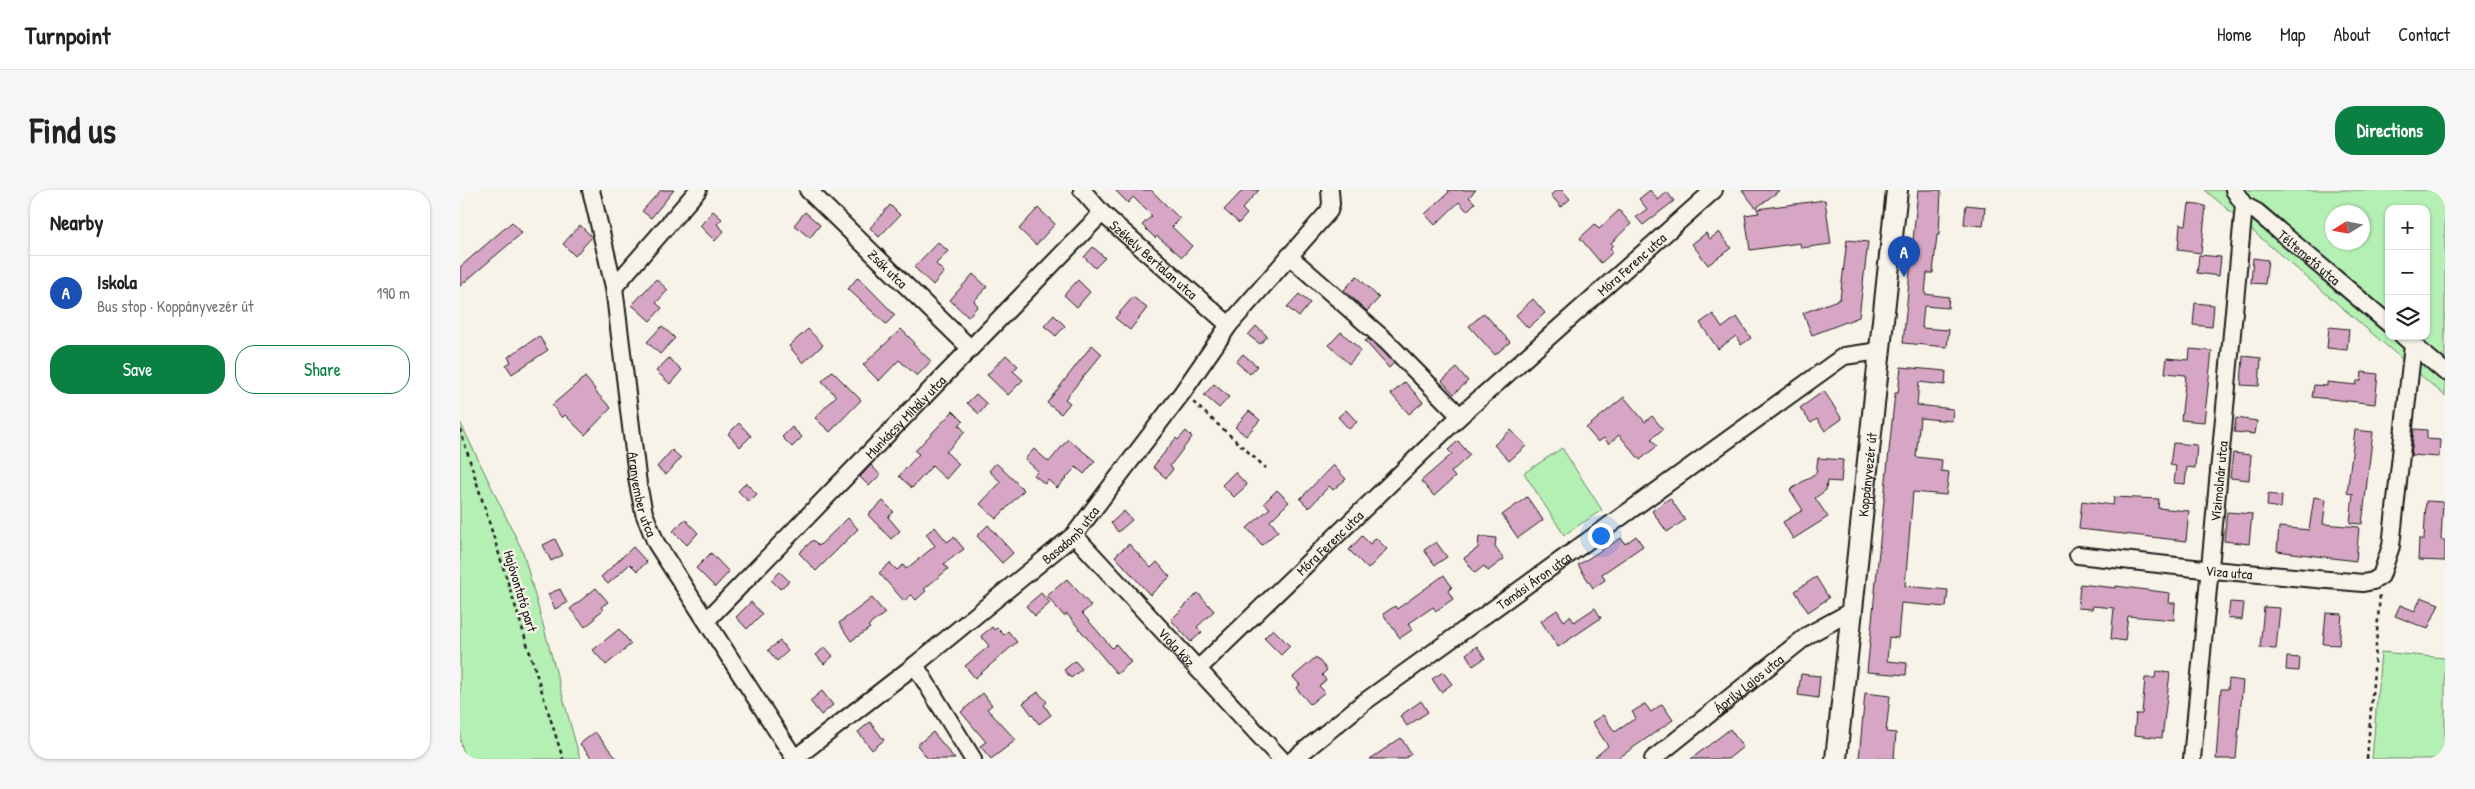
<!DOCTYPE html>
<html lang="en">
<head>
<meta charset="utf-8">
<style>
	:root { --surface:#fff; --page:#f6f6f6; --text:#222; --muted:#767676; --line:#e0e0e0; --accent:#0b8043 }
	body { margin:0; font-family:"Patrick Hand",sans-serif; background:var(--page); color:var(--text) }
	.controls { position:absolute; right:15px; top:15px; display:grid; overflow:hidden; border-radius:10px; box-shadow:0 1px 4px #0004 }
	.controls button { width:45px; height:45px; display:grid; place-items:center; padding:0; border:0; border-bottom:1px solid var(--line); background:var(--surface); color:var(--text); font:25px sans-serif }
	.compass { position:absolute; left:1865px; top:15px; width:45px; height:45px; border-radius:50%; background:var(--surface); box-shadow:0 1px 4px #0004; rotate:259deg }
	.you { position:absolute; left:1140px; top:345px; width:18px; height:18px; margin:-12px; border:4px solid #fff; border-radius:50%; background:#1a73e8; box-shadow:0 0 0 8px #1a73e833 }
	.badge { display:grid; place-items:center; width:32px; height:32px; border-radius:50%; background:var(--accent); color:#fff; font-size:16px; font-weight:700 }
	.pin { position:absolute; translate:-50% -41px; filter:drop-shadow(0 1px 2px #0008) }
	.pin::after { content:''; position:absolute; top:26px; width:18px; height:15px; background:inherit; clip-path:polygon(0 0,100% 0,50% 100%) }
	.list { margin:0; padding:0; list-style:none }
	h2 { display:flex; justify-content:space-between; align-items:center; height:65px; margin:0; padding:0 20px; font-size:21px }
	h2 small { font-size:16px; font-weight:400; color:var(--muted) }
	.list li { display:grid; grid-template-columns:32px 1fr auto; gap:15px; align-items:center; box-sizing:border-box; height:75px; padding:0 20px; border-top:1px solid var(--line) }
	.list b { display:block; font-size:19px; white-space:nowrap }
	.list p { margin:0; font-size:16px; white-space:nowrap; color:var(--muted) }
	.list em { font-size:16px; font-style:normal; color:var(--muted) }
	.actions { display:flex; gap:10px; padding:15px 20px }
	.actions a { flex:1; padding:11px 0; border:1px solid var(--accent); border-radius:20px; text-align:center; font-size:18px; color:var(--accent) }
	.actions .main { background:var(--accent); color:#fff }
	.icon { flex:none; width:28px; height:28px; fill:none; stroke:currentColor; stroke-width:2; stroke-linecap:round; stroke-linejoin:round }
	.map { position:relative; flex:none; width:1985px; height:569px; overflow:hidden; border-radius:20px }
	header { display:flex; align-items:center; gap:30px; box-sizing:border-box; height:70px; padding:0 25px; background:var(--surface); border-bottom:1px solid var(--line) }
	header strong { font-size:24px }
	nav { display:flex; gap:28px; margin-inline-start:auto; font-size:18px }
	.intro { display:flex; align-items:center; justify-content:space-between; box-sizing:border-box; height:120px; padding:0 30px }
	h1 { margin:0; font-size:35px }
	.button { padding:12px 22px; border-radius:20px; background:var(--accent); color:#fff; font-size:18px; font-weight:700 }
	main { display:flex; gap:30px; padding:0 30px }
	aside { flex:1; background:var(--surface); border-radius:20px; box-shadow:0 1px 4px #0004 }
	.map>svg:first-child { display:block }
	.green { fill:#b4efb4; stroke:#688668; fill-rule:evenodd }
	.building { fill:#d7a6c4; stroke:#1c1c1c }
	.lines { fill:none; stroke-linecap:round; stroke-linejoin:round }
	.minor-casing { stroke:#1c1c1c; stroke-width:20 }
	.tertiary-casing { stroke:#1c1c1c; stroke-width:24 }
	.path { stroke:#1c1c1c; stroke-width:2.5; stroke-dasharray:4 4; stroke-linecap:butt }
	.minor { stroke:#f7f3e8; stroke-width:16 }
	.tertiary { stroke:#f7f3e8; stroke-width:20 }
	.labels { text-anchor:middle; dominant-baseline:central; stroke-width:4.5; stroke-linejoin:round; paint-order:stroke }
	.street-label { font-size:14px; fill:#1c1c1c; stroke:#f7f3e8 }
</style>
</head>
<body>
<header>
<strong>Turnpoint</strong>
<nav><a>Home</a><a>Map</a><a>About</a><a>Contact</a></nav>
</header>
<div class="intro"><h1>Find us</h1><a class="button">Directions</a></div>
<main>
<aside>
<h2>Nearby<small></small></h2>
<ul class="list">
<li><span class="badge" style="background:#1a4fb4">A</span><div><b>Iskola</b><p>Bus stop · Koppányvezér út</p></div><em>190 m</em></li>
</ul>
<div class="actions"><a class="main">Save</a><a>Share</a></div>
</aside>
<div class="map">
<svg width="1985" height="569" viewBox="0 0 1985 569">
	<rect width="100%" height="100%" fill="#f7f3e8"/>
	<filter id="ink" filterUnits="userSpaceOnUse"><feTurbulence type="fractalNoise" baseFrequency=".02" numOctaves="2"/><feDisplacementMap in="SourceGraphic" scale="10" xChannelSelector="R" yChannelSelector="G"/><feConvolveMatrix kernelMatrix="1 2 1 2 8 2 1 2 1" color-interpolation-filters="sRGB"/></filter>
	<g filter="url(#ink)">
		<path class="green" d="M1745,0H1985V206ZM1929,19H1966V146H1929ZM1872,22H1902V52H1872Z
			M0,232L63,362L120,569H5L0,549Z
			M1102,258L1142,320L1104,345L1064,283Z
			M1921,462L1985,468V569H1912Z"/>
		<path class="building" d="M201,0H214L191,28L182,21Z
			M655,0H691L720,29L712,37L732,56L722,67L697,46L695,48L682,35L692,26L673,7L668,13Z
			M783,0H799L782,19L787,24L779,33L764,20Z
			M988,0H1016L1009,7L1015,13L1007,21L999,12L975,35L965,24L989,2Z
			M1096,0H1102L1110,9L1101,17L1091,5Z
			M1190,0L1198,10L1207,2L1214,11L1183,35L1176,27L1187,19L1179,9Z
			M1282,0H1320L1296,18Z
			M1458,0H1481L1479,45H1477L1473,83H1467L1465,104L1489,107L1488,118L1464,116L1462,138L1489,140L1487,157L1443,153Z
			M1365,10L1371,54L1341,58L1340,53L1290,60L1285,25L1299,23L1297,19Z
			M1729,14L1746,16L1741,63L1718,60L1720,34L1726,35Z
			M430,15L440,25L419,47L410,38Z
			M1506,15L1525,17L1523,36L1504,34Z
			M578,18L595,34L576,55L559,39Z
			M1159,20L1171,34L1151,53L1153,55L1150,58L1153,62L1141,73L1120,48L1135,34L1139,39Z
			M253,21L262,29L257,34L264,41L255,51L240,36Z
			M345,22L360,35L350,48L334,35Z
			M52,32L62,43L0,96V77Z
			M120,35L132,47L115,66L103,54Z
			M1259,42L1271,58L1248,75L1232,54L1246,43L1250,49Z
			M1387,50L1408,52L1399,127L1352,145L1343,123L1380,109Z
			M478,52L488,61L476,74L484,82L473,95L454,77Z
			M633,57L645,68L635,78L624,67Z
			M1739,65L1761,67L1759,86L1737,83Z
			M1793,68L1808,70L1805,94L1791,93Z
			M513,84L527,97L514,111L518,116L508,127L490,110Z
			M897,86L919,108L907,121L884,100Z
			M398,87L435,125L426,134L388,99Z
			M196,89L208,100L196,113L202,118L190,131L172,115Z
			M618,90L630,102L617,117L604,105Z
			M839,104L850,113L839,127L827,117Z
			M673,107L687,118L670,140L655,128Z
			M1073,109L1085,123L1068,138L1056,125Z
			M1735,113L1754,115L1752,137L1733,135Z
			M1024,123L1050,152L1035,165L1009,136Z
			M1253,124L1262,138L1277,127L1291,148L1281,155L1276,146L1258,159L1240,133Z
			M594,125L605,136L596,146L584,136Z
			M202,136L215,148L200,164L187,152Z
			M796,136L807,146L800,154L788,145Z
			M1869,137L1889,139L1887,160L1867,158Z
			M348,139L363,155L343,173L329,156Z
			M441,139L454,152L453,154L471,171L457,186L439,170L419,191L403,175Z
			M881,142L901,160L889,174L869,155Z
			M79,146L88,160L52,184L46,175L51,172L48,167Z
			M908,149L934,173L929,178L905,151Z
			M632,155L642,164L605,209L610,213L601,224L587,213Z
			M1730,159L1752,161L1744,232L1721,230L1726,185L1705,183L1707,168L1729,170Z
			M783,164L797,176L790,184L776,172Z
			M546,165L558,176L553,181L563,190L548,205L527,185Z
			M1783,166L1801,168L1799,196L1781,195Z
			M209,168L222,180L210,194L196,181Z
			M1441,177L1486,181L1485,195L1459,192L1457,215L1493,219L1492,231L1460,228L1456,267L1482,270L1481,281L1489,282L1486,305L1453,302L1445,396L1488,400L1486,417L1441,413L1438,448L1429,447L1427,471L1447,473L1446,485L1407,482L1427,280L1435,203H1438Z
			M997,178L1008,191L994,204L982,191Z
			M372,181L401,210L370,242L355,228L376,206L362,191Z
			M1902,182L1918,184L1915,214L1852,207L1854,195L1867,196V192L1896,195L1897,191H1901Z
			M125,187L135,199L134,200L151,218L125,245L105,225L102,228L92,215Z
			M945,192L963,212L949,224L931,204Z
			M754,194L769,207L759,218L744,205Z
			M1364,201L1382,229L1365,241L1357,229L1351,233L1340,218Z
			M516,204L527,214L519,224L507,213Z
			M1164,207L1185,232L1192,226L1203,239L1191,249L1197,256L1180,270L1159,245L1149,254L1144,248L1138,252L1126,238Z
			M886,220L897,232L889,239L878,227Z
			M493,221L503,231L499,235L505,242L486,262L499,274L486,289L472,276L452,298L439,286L459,264L455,261Z
			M789,221L800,230L786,246L775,237Z
			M1776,228L1797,231L1795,244L1774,242Z
			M279,233L291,246L280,257L268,244Z
			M332,237L342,247L332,257L322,247Z
			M1954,239L1967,240V249L1980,250L1979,267L1951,265Z
			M1051,240L1066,256L1049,271L1034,255Z
			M1895,240L1913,242L1902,334L1890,333L1893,304L1887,303Z
			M726,241L732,247L710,276L713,279L706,288L693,277L716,248L718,250Z
			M608,249L635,271L624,284L616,277L597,298L588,290L585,294L574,285L578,281L565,269L574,259L589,272Z
			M998,251L1010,265L991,282L995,287L974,306L961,291L992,264L988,260Z
			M1713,253L1737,255L1735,278L1727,277L1725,294L1714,293L1716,276L1710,275Z
			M212,260L221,268L206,285L197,277Z
			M1773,263L1791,265L1789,290L1770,288Z
			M1358,268L1383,270L1381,292L1367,291L1366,300L1355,308L1368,327L1333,349L1323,332L1343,320L1330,300L1356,283Z
			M536,273L564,300L536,329L520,314L541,292L529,281Z
			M411,275L420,285L409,296L400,287Z
			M873,275L886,289L873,300L869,296L849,318L840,309Z
			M775,282L787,295L774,307L762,295Z
			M286,293L297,304L289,312L278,301Z
			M817,300L829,312L810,331L818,341L802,355L787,338L810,318L804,313Z
			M1808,304L1822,306L1821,318L1807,316Z
			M1067,307L1083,330L1058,348L1042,325Z
			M1654,307L1699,309L1698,318L1729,321L1726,351L1619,339L1622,311L1653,315Z
			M1854,307L1866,309L1863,334L1899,337L1896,371L1817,361L1819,337L1849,340Z
			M1210,308L1225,330L1207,342L1192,321Z
			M423,311L434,322L428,327L440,341L431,349L408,325Z
			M1966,311L1983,312L1981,350H1985V371L1958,370L1959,349H1964Z
			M664,321L672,330L658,342L651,333Z
			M1767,322L1792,324L1789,354L1764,351Z
			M388,328L398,339L356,381L339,363L353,350L359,356Z
			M225,329L238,343L227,355L213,341Z
			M528,335L553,363L542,373L517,346Z
			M475,337L487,352L494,347L504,359L484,374L488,379L464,399L466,401L456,410L451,405L444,411L419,383L430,373L437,380L443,375L446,379L475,356L466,344Z
			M902,346L910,354L916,348L927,359L908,379L889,360Z
			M1019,346L1036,348L1035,356L1044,369L1028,381L1024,376L1015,383L1004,368L1018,358Z
			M1176,346L1183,356L1142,384L1145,390L1133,398L1118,375L1161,348L1165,354Z
			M95,349L103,365L91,371L83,355Z
			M976,352L987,367L975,375L964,360Z
			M669,354L691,378L697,372L710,387L690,405L655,366Z
			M173,357L187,372L177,381L170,374L148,394L141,387Z
			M251,363L269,382L255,397L236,378Z
			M320,382L329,391L320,399L311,390Z
			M984,385L992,397L988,401L993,409L976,421L973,417L948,434L952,440L940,448L923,424L935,416L937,419Z
			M1356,387L1369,408L1348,422L1335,401Z
			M607,389L631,416L622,423L652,458L656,454L671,472L657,484L607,424L604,426L587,406Z
			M1620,394L1656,398V396L1710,403L1709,413H1715L1714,430L1668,426L1665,451L1651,449L1654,418L1633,416L1632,419L1618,418Z
			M136,398L148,412L141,417L143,420L134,427L135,429L125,437L110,419Z
			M100,399L107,413L95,419L88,404Z
			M581,403L590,413L575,426L566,416Z
			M738,403L754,421L737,437L742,442L731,452L711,430Z
			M1961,407L1979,414L1968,439L1935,426L1940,415L1955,421Z
			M412,408L425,423L408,436L410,438L391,451L379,433Z
			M291,412L302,424L287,439L276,427Z
			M1770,412L1784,413L1782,430L1768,428Z
			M1804,417L1820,418L1816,459L1800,458Z
			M1135,418L1141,428L1098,457L1081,431L1097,420L1104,431L1110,426L1114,432Z
			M1866,423L1882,424L1879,455L1863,454Z
			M532,437L534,440L537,438L544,445L548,441L557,452L515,488L505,476L529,456L521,446Z
			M159,439L171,454L146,475L133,460Z
			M813,439L830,456L821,465L804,448Z
			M320,451L328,461L317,471L308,460Z
			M1017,456L1025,468L1013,476L1006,464Z
			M365,457L373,466L364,474L356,465Z
			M856,467L867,480L862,485L866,490L859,496L865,502L850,514L836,498L840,495L833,487Z
			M1827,467L1840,468L1839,481L1826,480Z
			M615,471L622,479L611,488L604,480Z
			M1696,481L1710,483L1702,548L1674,545L1676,524H1682L1685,488H1695Z
			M983,482L992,494L981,502L972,489Z
			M1341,484L1360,486L1358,508L1338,505Z
			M1769,489L1783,491L1776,569H1756L1761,499H1768Z
			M362,501L373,515L361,525L350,511Z
			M578,502L587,512L584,515L591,525L579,534L563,513Z
			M523,503L532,515L527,519L556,550L531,569L520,556L526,552L501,522Z
			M1405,503L1430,506L1426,542L1436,543L1434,569H1399Z
			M961,511L968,522L947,536L940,526Z
			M1185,514L1191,522L1202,514L1213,530L1157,569H1133L1148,556L1132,532L1143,525L1155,542L1176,528L1172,522Z
			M410,532L424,550L412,560L398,542Z
			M1270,539L1283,557L1268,569H1231Z
			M135,542L157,569H132L120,554Z
			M473,542L495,569H468L457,555Z
			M941,548L951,564L944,569H910Z"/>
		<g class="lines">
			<defs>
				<g id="minor">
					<path id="s1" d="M131,0L154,97L178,294L184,323L196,353L335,569"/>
					<path id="s2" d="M348,0L510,158"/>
					<path id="s3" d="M622,0L642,23L769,135"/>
					<path id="s4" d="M1774,0L1784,15L1797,22L1929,134"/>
					<path d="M829,66L926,151L1000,226"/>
					<path d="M154,97L238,0"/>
					<path d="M1943,146L1985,182"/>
					<path id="s5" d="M614,345L821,569"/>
					<path id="s6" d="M1618,365L1752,380L1903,393L1913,391L1921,386L1931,356L1953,155"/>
					<path id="s7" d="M247,430L642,23"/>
					<path d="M455,475L513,569"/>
					<path id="s8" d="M739,478L1000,226L1254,0"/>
					<path id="s9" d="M334,569L455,475L614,345L722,203L769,135L869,21L871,14L870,0"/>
					<path id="s10" d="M834,569L903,513L1384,166L1420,161"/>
					<path id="s11" d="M1193,569L1348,445L1390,422"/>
					<path id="s12" d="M1732,569L1784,15"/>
				</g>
				<g id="tertiary">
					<path id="s13" d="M1376,569L1437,0"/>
				</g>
			</defs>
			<use href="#minor" class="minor-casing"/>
			<use href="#tertiary" class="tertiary-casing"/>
			<path class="path" d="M733,212L806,278
				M0,239L103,569
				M1907,569L1920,404"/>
			<use href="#minor" class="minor"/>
			<use href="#tertiary" class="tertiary"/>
		</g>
	</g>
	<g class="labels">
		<g class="street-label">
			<text stroke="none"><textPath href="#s4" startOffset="102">Téltemető utca</textPath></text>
			<text stroke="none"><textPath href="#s3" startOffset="100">Székely Bertalan utca</textPath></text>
			<text stroke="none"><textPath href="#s8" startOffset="592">Móra Ferenc utca</textPath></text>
			<text stroke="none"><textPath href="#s2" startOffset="112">Zsák utca</textPath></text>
			<text stroke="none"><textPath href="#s7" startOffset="284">Munkácsy Mihály utca</textPath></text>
			<text stroke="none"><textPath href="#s13" startOffset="286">Koppányvezér út</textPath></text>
			<text stroke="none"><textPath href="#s12" startOffset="279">Vízimolnár utca</textPath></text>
			<text stroke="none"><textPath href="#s1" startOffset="309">Aranyember utca</textPath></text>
			<text stroke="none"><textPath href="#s9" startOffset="356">Basadomb utca</textPath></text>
			<text stroke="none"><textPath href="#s8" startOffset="181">Móra Ferenc utca</textPath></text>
			<text stroke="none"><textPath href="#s6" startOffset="152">Viza utca</textPath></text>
			<text stroke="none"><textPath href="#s10" startOffset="299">Tamási Áron utca</textPath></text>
			<text transform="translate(61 401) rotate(73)">Hajóvontató part</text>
			<text stroke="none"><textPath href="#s5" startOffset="152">Viola köz</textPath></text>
			<text stroke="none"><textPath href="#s11" startOffset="122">Áprily Lajos utca</textPath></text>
		</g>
	</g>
</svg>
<div class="controls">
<button>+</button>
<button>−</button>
<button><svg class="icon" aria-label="layers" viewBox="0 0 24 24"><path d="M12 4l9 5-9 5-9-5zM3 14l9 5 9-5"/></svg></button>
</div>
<svg class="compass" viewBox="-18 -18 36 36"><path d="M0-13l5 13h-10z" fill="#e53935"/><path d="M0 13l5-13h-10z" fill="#767676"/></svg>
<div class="you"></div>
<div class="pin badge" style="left:1444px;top:87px;background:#1a4fb4">A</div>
</div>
</main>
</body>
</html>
